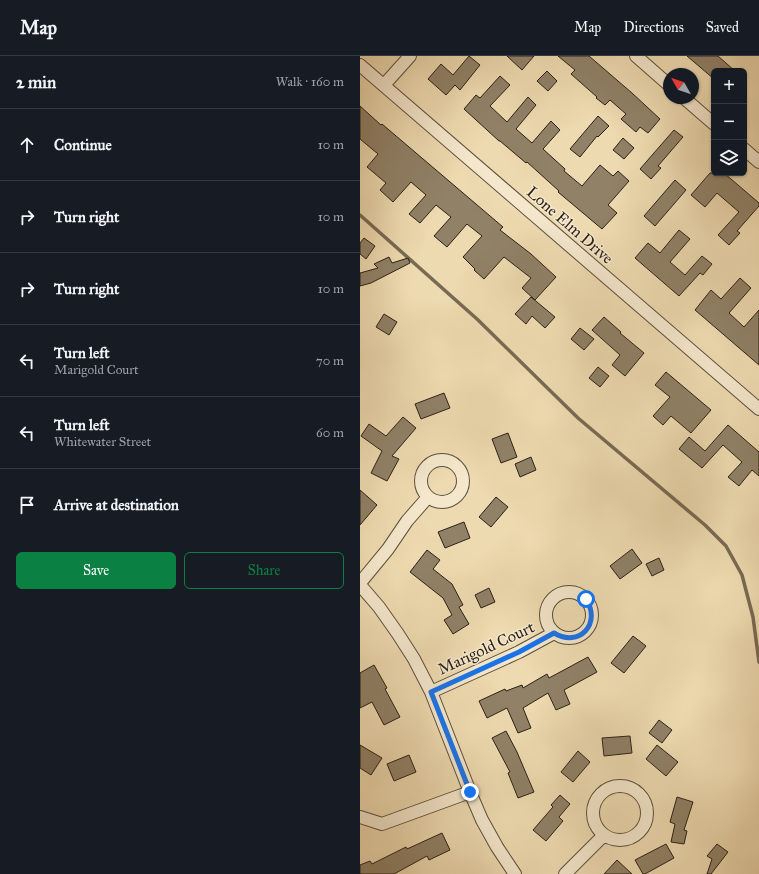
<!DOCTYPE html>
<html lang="en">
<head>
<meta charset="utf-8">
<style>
	:root { --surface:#171b24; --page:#242831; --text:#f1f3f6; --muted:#9ea1a6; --line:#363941; --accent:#0b8043 }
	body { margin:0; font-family:"IM FELL Great Primer",serif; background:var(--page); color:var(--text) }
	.controls { position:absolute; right:12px; top:12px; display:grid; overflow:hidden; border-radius:6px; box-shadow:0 1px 3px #0004 }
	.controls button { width:36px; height:36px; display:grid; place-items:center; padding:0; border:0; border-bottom:1px solid var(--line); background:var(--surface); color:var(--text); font:20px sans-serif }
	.compass { position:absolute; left:303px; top:12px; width:36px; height:36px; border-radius:50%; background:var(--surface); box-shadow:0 1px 3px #0004; rotate:310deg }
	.stop { position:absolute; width:12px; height:12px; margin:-9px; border:3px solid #1a73e8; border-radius:50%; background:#fff }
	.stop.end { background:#1a73e8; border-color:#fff; box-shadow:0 1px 4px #0008 }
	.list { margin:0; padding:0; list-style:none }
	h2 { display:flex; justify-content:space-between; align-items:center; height:52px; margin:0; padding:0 16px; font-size:17px }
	h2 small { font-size:13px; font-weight:400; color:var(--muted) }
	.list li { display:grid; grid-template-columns:26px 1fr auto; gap:12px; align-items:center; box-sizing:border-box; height:72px; padding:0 16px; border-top:1px solid var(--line) }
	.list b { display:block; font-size:15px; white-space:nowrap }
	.list p { margin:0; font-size:13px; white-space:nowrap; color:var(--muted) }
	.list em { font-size:13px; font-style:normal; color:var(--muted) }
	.actions { display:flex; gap:8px; padding:12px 16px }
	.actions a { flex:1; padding:9px 0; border:1px solid var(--accent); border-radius:6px; text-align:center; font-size:14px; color:var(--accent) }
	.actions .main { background:var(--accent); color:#fff }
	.icon { flex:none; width:22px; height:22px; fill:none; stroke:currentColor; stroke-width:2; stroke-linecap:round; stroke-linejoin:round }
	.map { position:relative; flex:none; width:399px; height:818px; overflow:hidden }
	header { display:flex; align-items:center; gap:24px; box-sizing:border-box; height:56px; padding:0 20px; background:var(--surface); border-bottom:1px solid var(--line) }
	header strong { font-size:19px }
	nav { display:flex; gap:22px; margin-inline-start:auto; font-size:14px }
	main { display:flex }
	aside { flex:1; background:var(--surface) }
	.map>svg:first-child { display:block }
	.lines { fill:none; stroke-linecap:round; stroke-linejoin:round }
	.stream { stroke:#786a54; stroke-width:3.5 }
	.building { fill:#908167; stroke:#2b2117 }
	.minor-casing { stroke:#5c4f3d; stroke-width:14 }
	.minor { stroke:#f4e7cc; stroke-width:12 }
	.route { stroke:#1a73e8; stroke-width:5 }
	.labels { text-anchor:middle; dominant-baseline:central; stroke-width:3; stroke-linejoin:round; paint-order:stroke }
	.street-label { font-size:16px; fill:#2b2117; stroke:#f4e7cc }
</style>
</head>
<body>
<header>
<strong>Map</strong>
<nav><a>Map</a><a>Directions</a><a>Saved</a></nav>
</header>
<main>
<aside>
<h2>2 min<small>Walk · 160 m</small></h2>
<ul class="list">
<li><svg class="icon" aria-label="ahead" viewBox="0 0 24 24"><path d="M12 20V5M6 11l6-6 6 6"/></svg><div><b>Continue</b></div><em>10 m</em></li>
<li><svg class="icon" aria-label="right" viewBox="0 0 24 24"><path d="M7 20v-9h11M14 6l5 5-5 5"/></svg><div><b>Turn right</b></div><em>10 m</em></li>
<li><svg class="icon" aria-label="right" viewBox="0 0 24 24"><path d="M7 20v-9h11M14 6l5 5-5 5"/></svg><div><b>Turn right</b></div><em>10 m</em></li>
<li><svg class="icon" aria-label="left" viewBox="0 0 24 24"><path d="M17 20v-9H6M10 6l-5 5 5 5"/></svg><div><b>Turn left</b><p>Marigold Court</p></div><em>70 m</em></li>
<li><svg class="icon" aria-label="left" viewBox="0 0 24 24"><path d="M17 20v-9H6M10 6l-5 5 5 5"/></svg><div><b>Turn left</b><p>Whitewater Street</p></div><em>60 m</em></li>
<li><svg class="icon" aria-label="arrive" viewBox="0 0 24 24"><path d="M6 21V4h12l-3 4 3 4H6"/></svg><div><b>Arrive at destination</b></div></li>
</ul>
<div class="actions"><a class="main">Save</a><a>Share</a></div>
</aside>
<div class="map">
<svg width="399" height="818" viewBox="0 0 399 818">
	<rect width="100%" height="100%" fill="#eedab0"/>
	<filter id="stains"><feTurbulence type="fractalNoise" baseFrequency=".005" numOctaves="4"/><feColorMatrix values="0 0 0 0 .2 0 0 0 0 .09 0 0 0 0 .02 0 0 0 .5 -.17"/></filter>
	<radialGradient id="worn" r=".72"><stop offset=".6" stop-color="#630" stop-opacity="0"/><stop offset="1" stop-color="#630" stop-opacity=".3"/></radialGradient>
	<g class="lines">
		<path class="stream" d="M0,159L117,263L218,362L345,469L366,490L382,519L393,561L399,606"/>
	</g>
	<path class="building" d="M109,0L120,9L100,34L95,29L86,39L68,23L81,8L93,19Z
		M147,0H174L162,14Z
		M198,0H229L272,37L300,63L288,77L280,71L276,76L261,63L266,58L250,44L245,49L236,42L237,41L211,18L215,14Z
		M327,0H358L375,15H354V23Z
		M187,15L197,25L188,35L177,25Z
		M140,20L150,29L130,50L147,66L168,41L176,49L156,73L172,87L191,65L200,74L183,93L205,113L204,115L222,130L240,109L253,120L258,115L269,125L248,149L257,157L242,173L198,136L199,135L167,106L166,107L140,85H139L104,53L116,39L120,42Z
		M0,50L21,69L22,68L143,171L140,174L171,198L196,221L175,244L162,232L171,222L144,201L124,223L114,214L115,213L103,201L122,180L107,168L87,191L74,180L91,161L76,149L60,167L49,158L66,139L51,126L33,146L20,134L26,127L7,111L18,98L0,83Z
		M238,60L249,70L238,81L237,80L220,101L210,93Z
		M314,74L323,81L298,110L301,112L291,123L280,113Z
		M263,82L274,92L264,103L253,94Z
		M350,117H364L399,147V150L377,175L380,177L369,189L358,179L379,156L357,137L345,151L331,139Z
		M315,124L326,134L295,170L284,160Z
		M319,174L330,183L310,206L325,219L342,200L352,208L343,219L340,217L319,240L275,202L288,187L300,197Z
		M4,182L15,190L6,203L0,198V187Z
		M29,201L32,207L48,202L50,207L11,227L0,230V217L18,212L14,208Z
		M380,222L391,232L369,257L384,271L399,254V309L335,254L351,234L361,243Z
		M171,241L195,261L185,272L172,260L166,268L155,258Z
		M24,258L37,266L29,279L16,271Z
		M244,261L261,276L260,277L284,297L265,320L252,309L260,299L232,274Z
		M220,272L234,283L224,294L211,283Z
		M238,311L249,320L240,331L229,322Z
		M306,316L351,354L331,377L311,360L303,369L293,360L310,341L295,329Z
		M84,337L90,352L61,363L55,348Z
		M43,361L56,372L32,400L39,403L27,425L11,417L22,395L1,380L9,368L26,380Z
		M368,369L399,396V420L392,414L379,430L368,421L382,406L363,389L342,412L319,393L329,381L345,395Z
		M148,377L157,401L141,407L132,383Z
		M171,401L176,414L160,421L155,408Z
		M0,434L17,449L0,469Z
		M136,441L148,451L131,471L119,461Z
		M104,466L110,482L85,492L78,476Z
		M272,493L282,507L260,523L250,510Z
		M67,494L80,504L73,513L92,528L103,549L99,551L109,568L93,578L84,564L92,559L83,542L50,516Z
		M299,502L304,514L292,520L286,508Z
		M129,532L135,546L121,552L115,539Z
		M273,580L286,590L264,617L251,607Z
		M228,601L237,616L204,634L210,648L196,654L188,637L163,652L171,672L158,677L147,652L127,662L119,645L145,633L146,635L162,629L163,632L187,618L189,622Z
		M14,609L27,632L25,633L40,661L24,669L12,646L0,652V617Z
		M299,664L312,674L302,687L289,677Z
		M146,675L157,696L174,736L158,742L148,717L150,716L132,682Z
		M270,680L272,697L244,700L242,682Z
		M0,689L22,702L11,719L0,712Z
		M297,689L318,706L306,720L286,703Z
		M218,695L230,706L213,726L201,716Z
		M49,699L56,716L34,725L27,708Z
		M200,739L210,748L199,761L203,765L186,785L173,774L193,751L191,749Z
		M317,741L333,746L324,774L327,775L324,788L311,786L315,768L310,766Z
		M82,777L90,794L69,804L67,800L34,818H0V809L10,805L12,808L46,791L47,793Z
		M306,788L314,802L285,818H283L275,804Z
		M357,788L368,796L351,818H347L352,803L347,800Z
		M257,804L272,818H244Z"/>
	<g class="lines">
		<defs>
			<path id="minor" d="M276,0L309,29
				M0,9L399,353
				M24,29L50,0
				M324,42L354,68
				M384,93L399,106
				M61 425a21 21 0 1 1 42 0a21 21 0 1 1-42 0Z
				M0,527L28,493L47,465L68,441
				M0,529L19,551L38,578L54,603L71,636L110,736L122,764L137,791L155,818
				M186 559a23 23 0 1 1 46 0a23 23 0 1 1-46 0Z
				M71,636L159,596L194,577
				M233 757a27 27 0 1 1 54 0a27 27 0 1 1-54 0Z
				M0,761L22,768L110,736
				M205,818L244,779"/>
		</defs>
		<use href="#minor" class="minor-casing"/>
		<use href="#minor" class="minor"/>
	</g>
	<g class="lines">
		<path class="route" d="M110,736L71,636L159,596L194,577C219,592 242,568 226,543"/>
	</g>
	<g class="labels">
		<g class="street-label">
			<text transform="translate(210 169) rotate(41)">Lone Elm Drive</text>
			<text transform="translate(126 592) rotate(-25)">Marigold Court</text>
		</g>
	</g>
	<rect width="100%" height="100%" filter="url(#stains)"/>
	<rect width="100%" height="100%" fill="url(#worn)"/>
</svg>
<div class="controls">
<button>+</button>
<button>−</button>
<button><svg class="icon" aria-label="layers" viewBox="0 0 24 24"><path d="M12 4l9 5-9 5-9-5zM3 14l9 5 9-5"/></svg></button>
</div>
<svg class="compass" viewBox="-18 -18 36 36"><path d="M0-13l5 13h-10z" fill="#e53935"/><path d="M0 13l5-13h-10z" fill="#9ea1a6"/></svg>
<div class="stop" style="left:226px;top:543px"></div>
<div class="stop end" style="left:110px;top:736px"></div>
</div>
</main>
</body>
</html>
